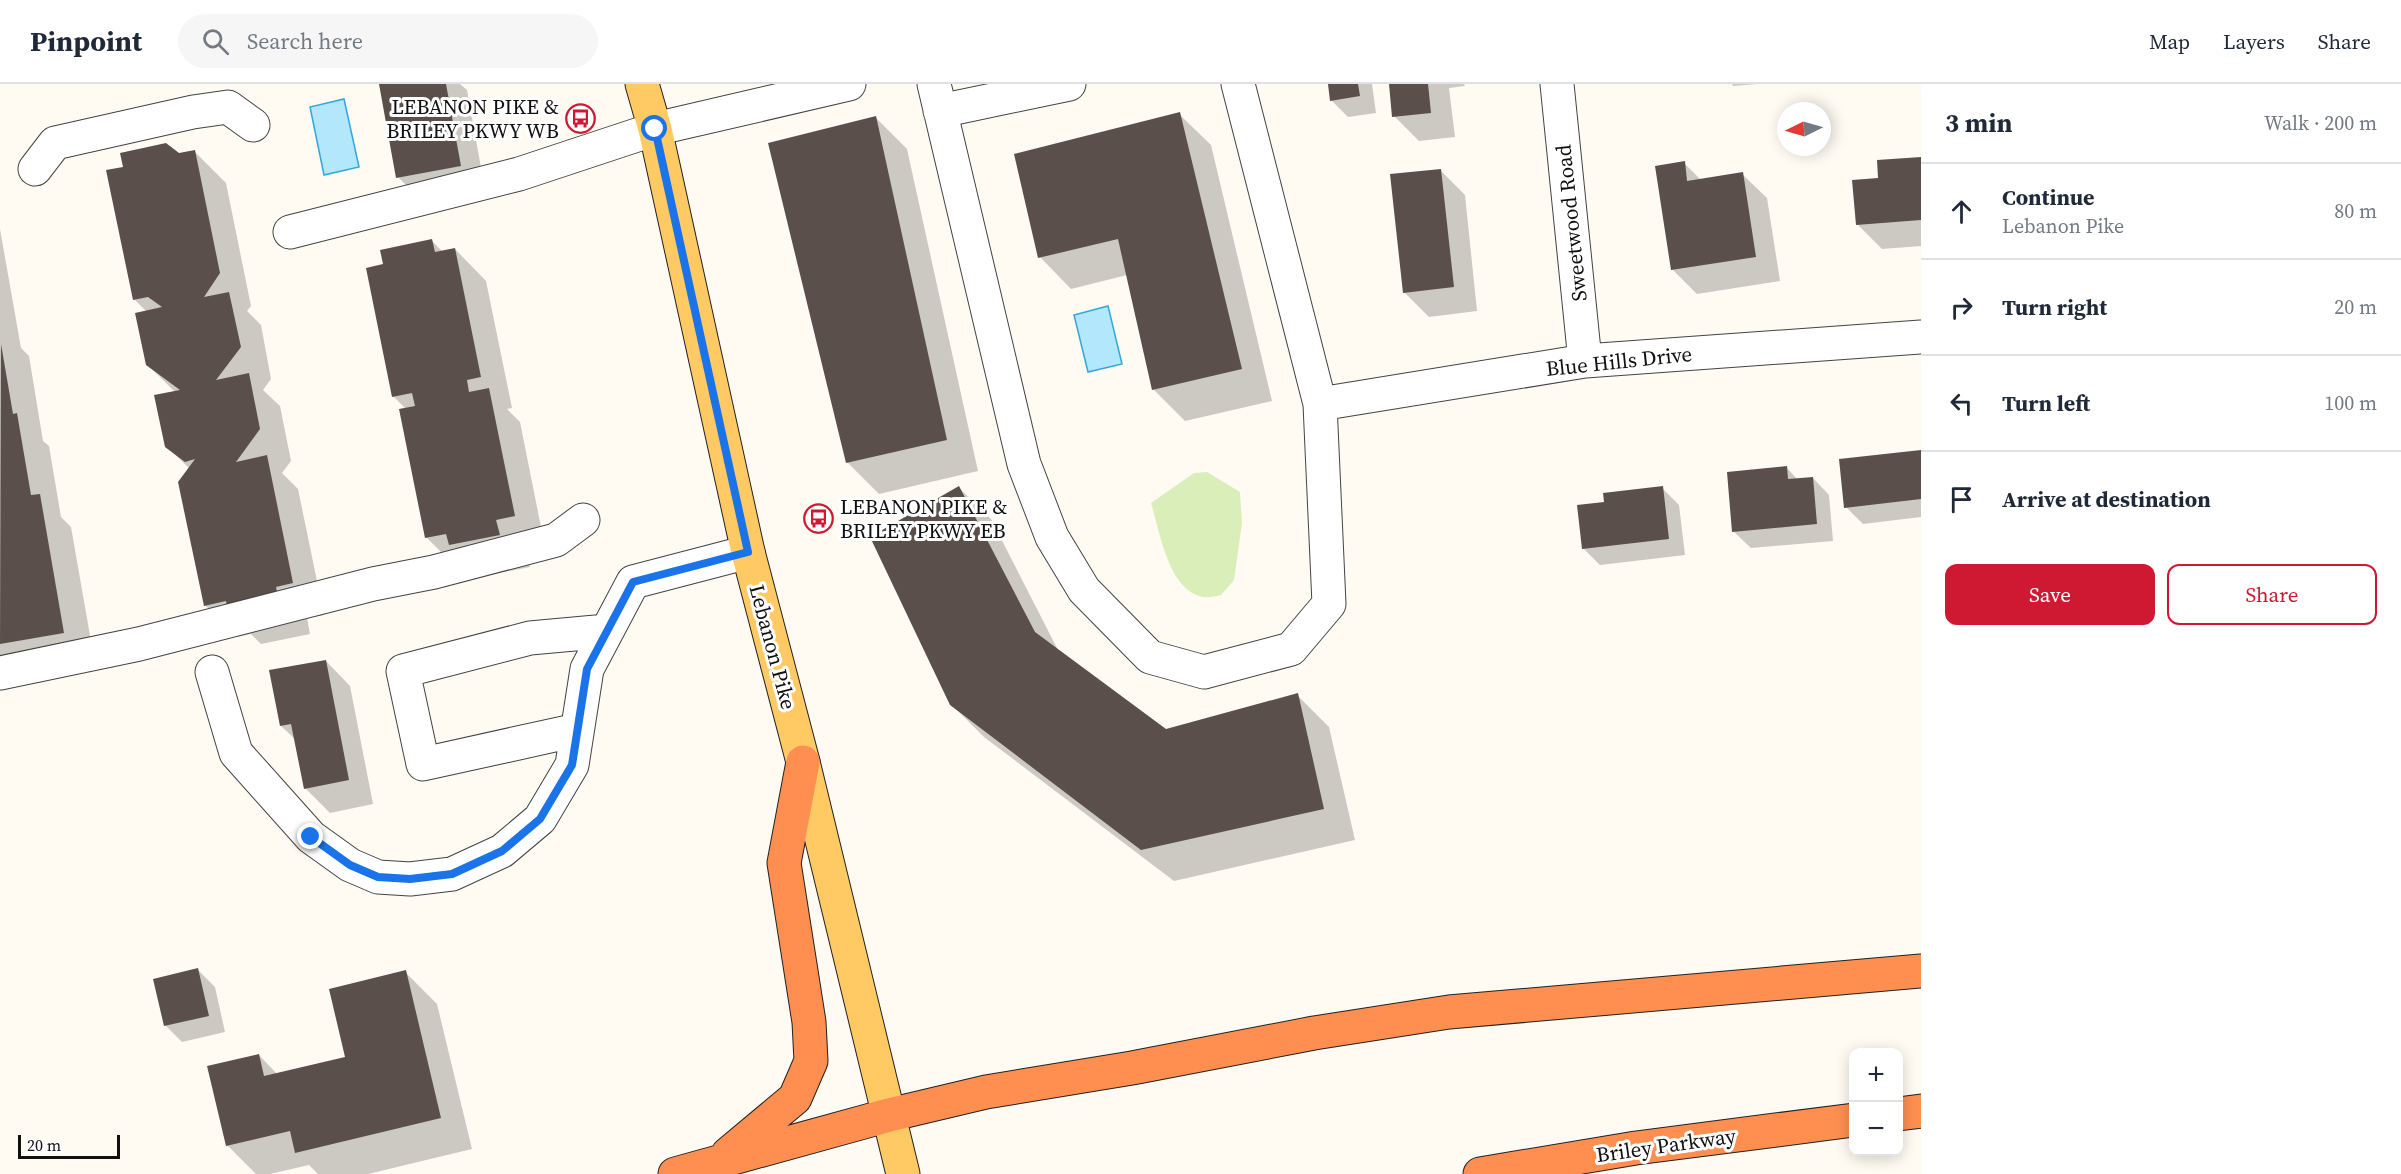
<!DOCTYPE html>
<html lang="en">
<head>
<meta charset="utf-8">
<style>
	:root { --surface:#fff; --page:#f6f6f7; --text:#1f2937; --muted:#747a83; --line:#e0e1e3; --accent:#cf1933 }
	body { margin:0; font-family:"Source Serif 4",serif; background:var(--page); color:var(--text) }
	.controls { position:absolute; right:18px; bottom:18px; display:grid; overflow:hidden; border-radius:12px; box-shadow:0 3px 15px #0003 }
	.controls button { width:54px; height:54px; display:grid; place-items:center; padding:0; border:0; border-bottom:2px solid var(--line); background:var(--surface); color:var(--text); font:30px sans-serif }
	.compass { position:absolute; left:1777px; top:18px; width:54px; height:54px; border-radius:50%; background:var(--surface); box-shadow:0 3px 15px #0003; rotate:265deg }
	.scale { position:absolute; left:18px; bottom:15px; width:102px; box-sizing:border-box; padding-left:6px; border:3px solid #101010; border-top:0; font-size:16px; line-height:21px; white-space:nowrap; color:#101010; -webkit-text-stroke:4px #fff; paint-order:stroke }
	.stop { position:absolute; width:18px; height:18px; margin:-14px; border:4px solid #1a73e8; border-radius:50%; background:#fff }
	.stop.end { background:#1a73e8; border-color:#fff; box-shadow:0 2px 6px #0008 }
	.list { margin:0; padding:0; list-style:none }
	h2 { display:flex; justify-content:space-between; align-items:center; height:78px; margin:0; padding:0 24px; font-size:26px }
	h2 small { font-size:20px; font-weight:400; color:var(--muted) }
	.list li { display:grid; grid-template-columns:39px 1fr auto; gap:18px; align-items:center; box-sizing:border-box; height:96px; padding:0 24px; border-top:2px solid var(--line) }
	.list b { display:block; font-size:22px; white-space:nowrap }
	.list p { margin:0; font-size:20px; white-space:nowrap; color:var(--muted) }
	.list em { font-size:20px; font-style:normal; color:var(--muted) }
	.actions { display:flex; gap:12px; padding:18px 24px }
	.actions a { flex:1; padding:14px 0; border:2px solid var(--accent); border-radius:12px; text-align:center; font-size:21px; color:var(--accent) }
	.actions .main { background:var(--accent); color:#fff }
	.icon { flex:none; width:33px; height:33px; fill:none; stroke:currentColor; stroke-width:2; stroke-linecap:round; stroke-linejoin:round }
	.map { position:relative; flex:none; width:1921px; height:1090px; overflow:hidden }
	header { display:flex; align-items:center; gap:36px; box-sizing:border-box; height:84px; padding:0 30px; background:var(--surface); border-bottom:2px solid var(--line) }
	header strong { font-size:28px }
	nav { display:flex; gap:33px; margin-inline-start:auto; font-size:21px }
	.search { width:420px; height:54px; background:var(--page); display:flex; align-items:center; gap:15px; box-sizing:border-box; padding:0 21px; border-radius:33px; color:var(--muted); font-size:22px }
	main { display:flex }
	aside { flex:1; background:var(--surface) }
	.map>svg:first-child { display:block }
	.green { fill:#d9eeb8 }
	.water { fill:#b2e7fc; stroke:#32a7da; stroke-width:1.5 }
	.shadow { fill:#0003 }
	.building { fill:#5a4f4b }
	.lines { fill:none; stroke-linecap:round; stroke-linejoin:round }
	.minor-casing { stroke:#434343; stroke-width:35 }
	.major-casing { stroke:#212121; stroke-width:35 }
	.highway-casing { stroke:#212121; stroke-width:35 }
	.minor { stroke:#fff; stroke-width:33 }
	.major { stroke:#ffca63; stroke-width:33 }
	.highway { stroke:#ff8f51; stroke-width:33 }
	.route { stroke:#1a73e8; stroke-width:8 }
	.labels { text-anchor:middle; dominant-baseline:central; stroke-width:6; stroke-linejoin:round; paint-order:stroke }
	.poi-label { font-size:21px; fill:#101010; stroke:#fff; text-anchor:end }
	.street-label { font-size:21px; fill:#101010; stroke:#fff }
</style>
</head>
<body>
<header>
<strong>Pinpoint</strong>
<div class="search"><svg class="icon" aria-label="search" viewBox="0 0 24 24"><circle cx="10" cy="10" r="6"/><path d="M15 15l6 6"/></svg>Search here</div>
<nav><a>Map</a><a>Layers</a><a>Share</a></nav>
</header>
<main>
<div class="map">
<svg width="1921" height="1090" viewBox="0 0 1921 1090">
	<rect width="100%" height="100%" fill="#fffbf3"/>
	<path class="green" d="M1207,388L1240,408L1242,439L1234,496L1221,511C1216,512 1208,514 1203,513C1168,506 1160,448 1151,419L1194,389Z"/>
	<path class="water" d="M344,15L359,83L324,91L310,23Z
		M1108,222L1122,280L1088,288L1074,231Z"/>
	<path class="shadow" d="M380,0H460L467,6L485,106L423,118L398,93Z
		M1329,0H1372L1376,29L1348,33L1331,16Z
		M1390,0H1464L1465,2L1449,4L1455,53L1419,57L1394,32Z
		M1732,0H1757L1733,2Z
		M1179,30L1211,61L1272,317L1185,337L1153,305L1127,191L1071,205L1040,173Z
		M876,34L907,65L978,387L879,410L848,379L770,60Z
		M194,67L226,99L251,222L247,227L261,241L271,295L263,306L280,322L291,377L282,389L298,405L324,531L307,534L310,550L261,560L251,550L237,553L205,521L190,385L166,362L175,308L147,280V228L134,215L179,71Z
		M1921,75V162L1882,165L1857,140L1879,96Z
		M1684,79L1701,96L1742,90L1767,114L1780,197L1697,210L1672,185Z
		M1440,86L1465,111L1477,227L1429,233L1404,208Z
		M0,145L21,264L29,272L43,357L49,362L61,433L71,443L95,580L0,585Z
		M432,157L443,168L455,165L486,197L512,324L507,325L520,338L545,463L527,467L530,483L482,492L458,485L426,453L406,325L393,312L385,181Z
		M1921,367V433L1863,440L1846,423Z
		M1787,384L1798,396L1813,394L1829,411L1833,457L1751,464L1734,448Z
		M959,404L991,435L1059,568L1166,647L1297,611L1329,643L1355,756L1174,797L984,653L951,620Z
		M1662,404L1679,421L1685,471L1600,481L1583,464L1605,419Z
		M326,577L350,602L373,720L330,729L305,704L296,656L281,642Z
		M198,886L215,903L225,948L182,958L166,942Z
		M405,888L437,920L472,1065L368,1090H318L309,1081L270,1090H256L227,1061L259,971L278,991L347,974Z"/>
	<path class="building" d="M379,0H446L461,82L396,94Z
		M1328,0H1358L1360,12L1330,17Z
		M1389,0H1428L1431,29L1392,33Z
		M1180,28L1242,285L1152,306L1118,155L1038,174L1014,70Z
		M876,32L947,356L846,379L768,59Z
		M166,59L179,69L195,66L220,189L204,213L229,208L241,263L216,296L249,289L260,345L236,378L267,371L293,499L276,503L279,518L228,529L226,517L204,522L178,398L195,375L185,378L165,363L154,311L180,306L146,281L135,229L162,223L148,213L133,216L106,86L123,83L120,69Z
		M1921,73V136L1856,141L1852,96L1878,94L1877,76Z
		M1685,77L1687,97L1743,88L1756,173L1671,186L1655,82Z
		M1441,85L1454,203L1403,209L1390,90Z
		M432,155L435,168L455,164L481,293L467,296L469,308L489,304L515,432L496,436L500,451L449,461L446,450L425,454L399,325L415,322L412,309L392,313L366,184L383,180L380,166Z
		M1,260L13,330L17,329L31,411L40,410L64,549L0,560Z
		M1921,366V415L1844,424L1839,375Z
		M1787,382L1788,395L1813,393L1817,440L1732,448L1727,388Z
		M959,402L1035,548L1166,645L1298,609L1324,725L1141,766L950,621L870,453Z
		M1663,402L1669,455L1582,465L1577,421L1604,418L1603,409Z
		M326,576L349,696L304,705L291,640L280,642L269,586Z
		M198,884L209,932L164,942L153,895Z
		M406,886L441,1034L295,1069L290,1047L226,1062L207,982L259,970L264,992L345,973L329,905Z"/>
	<g class="lines">
		<defs>
			<path id="minor" d="M934,0L1024,380L1052,453L1084,506L1150,573L1204,588L1291,565L1329,520L1320,320L1238,0
				M1557,0L1585,277
				M940,27L1069,0
				M35,85L55,59L193,28L228,23L253,41
				M290,148L519,90L655,45L849,0
				M1320,320L1585,277L1921,253
				M212,588L236,669L311,753L350,781L378,793L410,795L452,790L502,767L540,735L572,681L587,585L633,498L748,468
				M0,589L139,560L373,500L434,488L556,456L583,436
				M577,646L423,680L403,587L530,554L607,547"/>
			<path id="major" d="M642,0L655,45L748,468L803,678L903,1090"/>
			<path id="highway" d="M1898,1030L1921,1027
				M728,1070L795,1014L811,977L809,938L784,779L803,678
				M675,1090L889,1031L986,1008L1132,984L1314,949L1449,928L1921,887
				M1480,1090L1636,1064L1854,1036"/>
		</defs>
		<use href="#minor" class="minor-casing"/>
		<use href="#major" class="major-casing"/>
		<use href="#highway" class="highway-casing"/>
		<use href="#minor" class="minor"/>
		<use href="#major" class="major"/>
		<use href="#highway" class="highway"/>
	</g>
	<g class="lines">
		<path class="route" d="M311,753L350,781L378,793L410,795L452,790L502,767L540,735L572,681L587,585L633,498L748,468L655,45"/>
	</g>
	<defs>
		<symbol id="bus-ring" viewBox="-11 -11 22 22"><circle r="9.5" fill="#fff" stroke="#cf1933" stroke-width="1.5"/><path d="M-5-6H5V4H4V6H2V4H-2V6H-4V4H-5ZM-3.5-4V0h7V-4ZM-3.5 1.2v1.5H-2V1.2ZM2 1.2v1.5H3.5V1.2Z" fill="#cf1933"/></symbol>
	</defs>
	<g fill-rule="evenodd">
		<use href="#bus-ring" x="564" y="18" width="33" height="33"/>
		<use href="#bus-ring" x="802" y="418" width="33" height="33"/>
	</g>
	<g class="labels">
		<g class="poi-label">
			<text x="559" y="22">LEBANON PIKE &amp;<tspan x="559" dy="24">BRILEY PKWY WB</tspan></text>
			<text x="840" y="422" text-anchor="start">LEBANON PIKE &amp;<tspan x="840" dy="24">BRILEY PKWY EB</tspan></text>
		</g>
		<g class="street-label">
			<text transform="translate(1571 139) rotate(-96)">Sweetwood Road</text>
			<text transform="translate(1619 277) rotate(-6)">Blue Hills Drive</text>
			<text transform="translate(773 563) rotate(75)">Lebanon Pike</text>
			<text transform="translate(1666 1061) rotate(-8)">Briley Parkway</text>
		</g>
	</g>
</svg>
<div class="controls">
<button>+</button>
<button>−</button>
</div>
<svg class="compass" viewBox="-18 -18 36 36"><path d="M0-13l5 13h-10z" fill="#e53935"/><path d="M0 13l5-13h-10z" fill="#747a83"/></svg>
<div class="scale">20 m</div>
<div class="stop" style="left:655px;top:45px"></div>
<div class="stop end" style="left:311px;top:753px"></div>
</div>
<aside>
<h2>3 min<small>Walk · 200 m</small></h2>
<ul class="list">
<li><svg class="icon" aria-label="ahead" viewBox="0 0 24 24"><path d="M12 20V5M6 11l6-6 6 6"/></svg><div><b>Continue</b><p>Lebanon Pike</p></div><em>80 m</em></li>
<li><svg class="icon" aria-label="right" viewBox="0 0 24 24"><path d="M7 20v-9h11M14 6l5 5-5 5"/></svg><div><b>Turn right</b></div><em>20 m</em></li>
<li><svg class="icon" aria-label="left" viewBox="0 0 24 24"><path d="M17 20v-9H6M10 6l-5 5 5 5"/></svg><div><b>Turn left</b></div><em>100 m</em></li>
<li><svg class="icon" aria-label="arrive" viewBox="0 0 24 24"><path d="M6 21V4h12l-3 4 3 4H6"/></svg><div><b>Arrive at destination</b></div></li>
</ul>
<div class="actions"><a class="main">Save</a><a>Share</a></div>
</aside>
</main>
</body>
</html>
